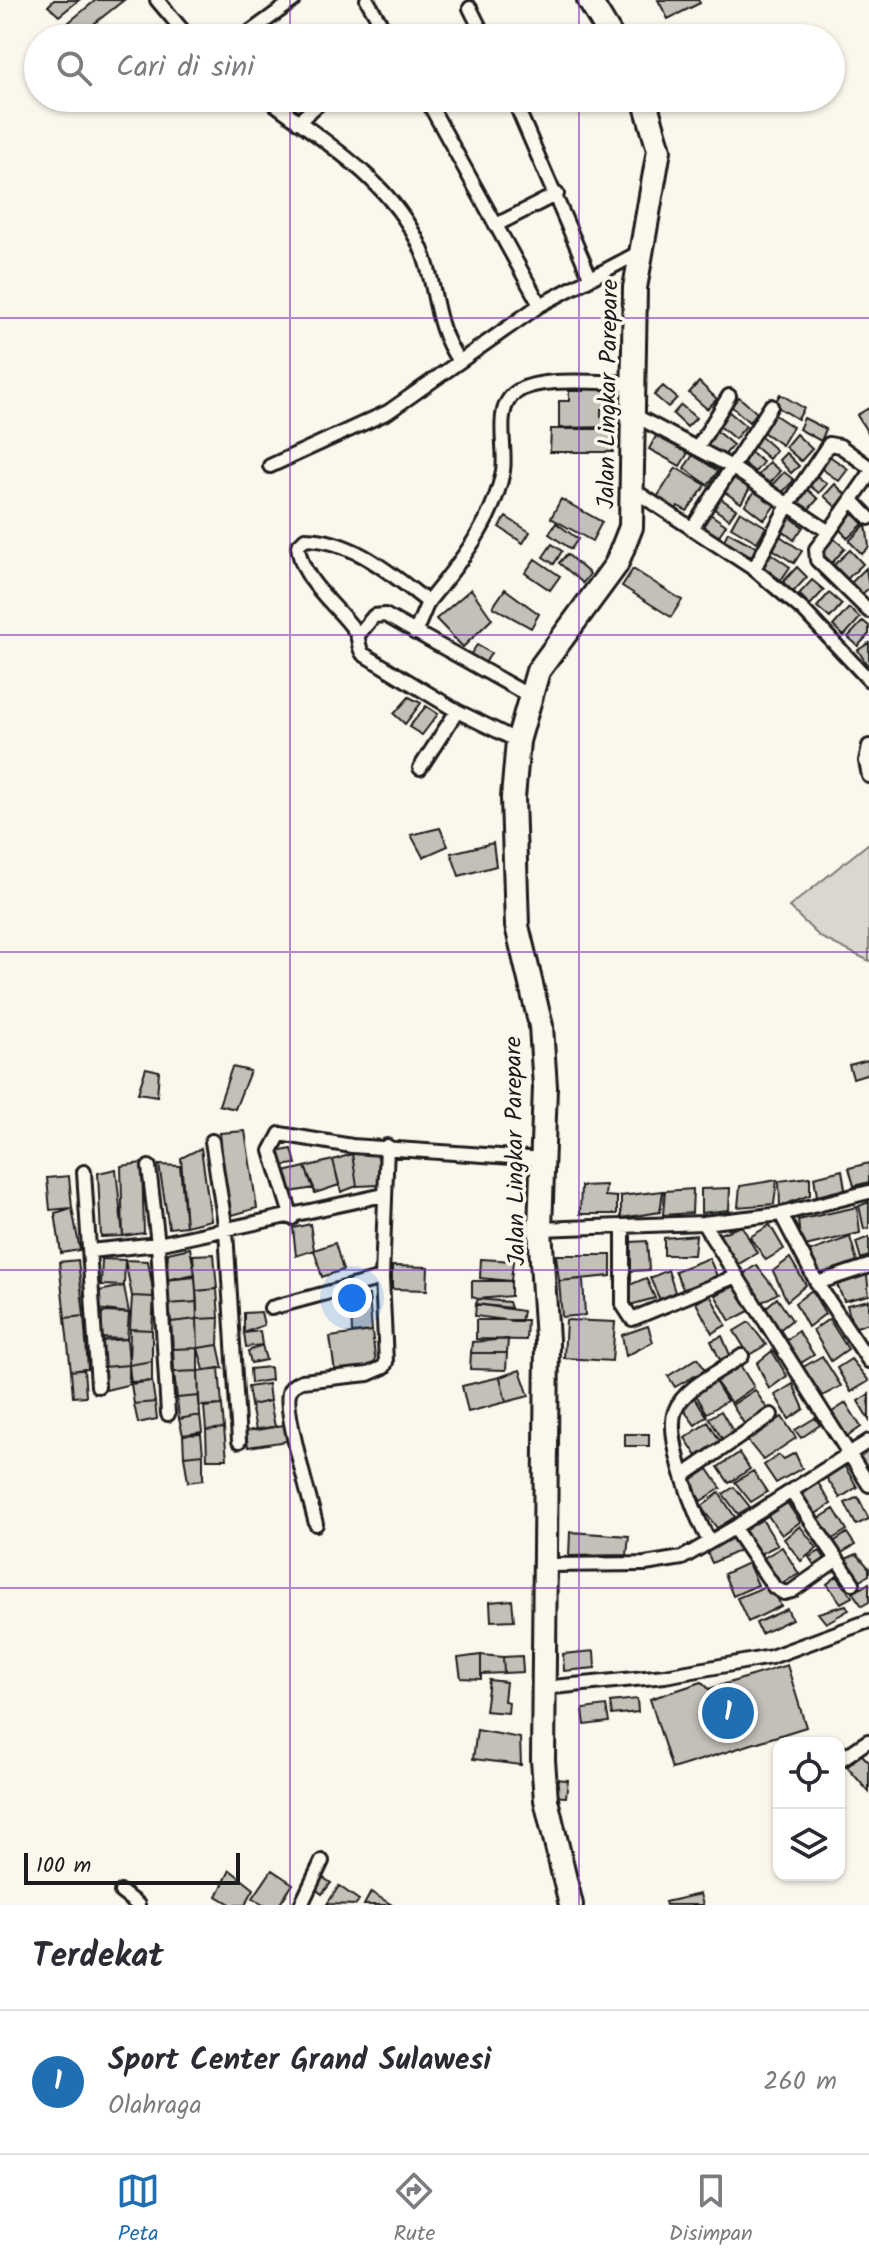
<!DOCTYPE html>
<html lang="id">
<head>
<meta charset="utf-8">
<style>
	:root { --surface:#fff; --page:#f2f2f3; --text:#2b2b33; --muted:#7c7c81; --line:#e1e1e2; --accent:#1f6fb2 }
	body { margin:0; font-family:Kalam,sans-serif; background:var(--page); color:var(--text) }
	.controls { position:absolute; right:24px; bottom:24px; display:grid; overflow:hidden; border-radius:16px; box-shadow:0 2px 6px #0004 }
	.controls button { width:72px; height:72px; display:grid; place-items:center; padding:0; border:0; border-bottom:2px solid var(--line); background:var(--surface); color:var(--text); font:40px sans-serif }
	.scale { position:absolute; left:24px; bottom:20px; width:216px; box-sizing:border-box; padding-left:8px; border:4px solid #1c1c1c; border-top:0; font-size:22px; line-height:28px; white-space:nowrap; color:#1c1c1c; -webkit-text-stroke:6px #fbf7ec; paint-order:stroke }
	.you { position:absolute; left:352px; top:1298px; width:28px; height:28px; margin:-20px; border:6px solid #fff; border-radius:50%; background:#1a73e8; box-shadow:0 0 0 12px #1a73e833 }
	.badge { display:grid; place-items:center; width:52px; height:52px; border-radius:50%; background:var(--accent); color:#fff; font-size:26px; font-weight:700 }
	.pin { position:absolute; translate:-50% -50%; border:4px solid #fff; box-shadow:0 2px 8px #0006 }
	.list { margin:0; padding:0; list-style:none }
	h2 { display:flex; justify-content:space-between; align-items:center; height:104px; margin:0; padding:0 32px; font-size:34px }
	h2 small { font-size:26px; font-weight:400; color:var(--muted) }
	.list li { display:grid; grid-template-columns:52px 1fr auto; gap:24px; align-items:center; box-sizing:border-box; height:144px; padding:0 32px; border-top:2px solid var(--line) }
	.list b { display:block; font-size:30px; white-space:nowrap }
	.list p { margin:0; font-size:26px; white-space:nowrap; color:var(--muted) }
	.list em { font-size:26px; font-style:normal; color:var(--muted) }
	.icon { flex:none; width:44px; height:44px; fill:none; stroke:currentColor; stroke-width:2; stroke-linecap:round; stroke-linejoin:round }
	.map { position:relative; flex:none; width:869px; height:1905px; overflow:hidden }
	.search { position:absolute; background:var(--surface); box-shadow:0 2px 6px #0004; left:24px; right:24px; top:24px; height:88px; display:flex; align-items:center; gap:20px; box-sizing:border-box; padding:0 28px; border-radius:44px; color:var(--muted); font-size:30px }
	.sheet { height:248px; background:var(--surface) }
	nav { display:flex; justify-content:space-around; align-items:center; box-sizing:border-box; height:112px; border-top:2px solid var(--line); background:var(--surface); font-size:22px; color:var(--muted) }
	nav a { display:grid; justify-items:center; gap:4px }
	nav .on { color:var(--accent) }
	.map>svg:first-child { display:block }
	.green { fill:#dad7ce; stroke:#7b7a75; stroke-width:2 }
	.building { fill:#c3c0b8; stroke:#1c1c1c; stroke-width:2 }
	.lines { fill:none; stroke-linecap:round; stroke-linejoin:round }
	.street-casing { stroke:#1c1c1c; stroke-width:18 }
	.highway-casing { stroke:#1c1c1c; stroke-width:28 }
	.street { stroke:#fbf7ec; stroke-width:12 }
	.highway { stroke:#fbf7ec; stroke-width:22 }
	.grid { fill:none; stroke:#7b2cbf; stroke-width:2; stroke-opacity:0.55 }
	.labels { text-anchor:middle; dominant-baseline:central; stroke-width:7; stroke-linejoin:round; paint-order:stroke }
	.street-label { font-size:24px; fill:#1c1c1c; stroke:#fbf7ec }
</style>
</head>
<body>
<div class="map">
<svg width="869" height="1905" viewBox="0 0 869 1905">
	<rect width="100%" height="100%" fill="#fbf7ec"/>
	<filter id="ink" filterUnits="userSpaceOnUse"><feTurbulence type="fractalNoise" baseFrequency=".0125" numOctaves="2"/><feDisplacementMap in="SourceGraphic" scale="16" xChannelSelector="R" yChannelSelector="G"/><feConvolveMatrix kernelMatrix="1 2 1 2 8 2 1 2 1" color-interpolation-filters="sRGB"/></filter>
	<g filter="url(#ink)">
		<path class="green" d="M869,843V961L820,937L789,907Z"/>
		<path class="building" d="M54,0H79L59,16L48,6Z
			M96,0H124L81,34L69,22Z
			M658,0H698L700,3L668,19Z
			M699,382L717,399L707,409L689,393Z
			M584,384H610V409H601V417H609V427L559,428V401H569V391H584Z
			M663,386L677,398L668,407L654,395Z
			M780,394L804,408L798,419L774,405Z
			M739,397L757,413L749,422L731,406Z
			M681,405L696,418L687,427L673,414Z
			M869,408V435L857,415Z
			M728,411L746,426L735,439L717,424Z
			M772,413L793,427L782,445L760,430Z
			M804,418L826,429L821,441L799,429Z
			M551,429H613V452H550Z
			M715,430L733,445L723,457L705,443Z
			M757,433L776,450L769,459L749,442Z
			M796,434L812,449L801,461L785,447Z
			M656,436L688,453L680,466L649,449Z
			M745,448L763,462L755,472L737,458Z
			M786,453L799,466L791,473L779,460Z
			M693,455L718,471L708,485L684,468Z
			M828,455L848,469L839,481L819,467Z
			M769,462L780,471L767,487L756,478Z
			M676,468L706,485L687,511L678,506L674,513L654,502Z
			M784,472L794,480L780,495L771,486Z
			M813,473L827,484L819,493L805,482Z
			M730,475L750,488L741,503L720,489Z
			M835,484L847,496L836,507L824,496Z
			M807,489L818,499L807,511L796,501Z
			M755,491L775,505L764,520L745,505Z
			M720,498L736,509L729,519L713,508Z
			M561,499L602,522L592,541L551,518Z
			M740,511L766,527L757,542L731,527Z
			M850,511L863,524L848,538L835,525Z
			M710,514L726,525L716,540L700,530Z
			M506,517L530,532L523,543L499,527Z
			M790,517L803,527L794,540L780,529Z
			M556,523L578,539L571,549L549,534Z
			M866,524L869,547L862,554L849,541Z
			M728,532L756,547L751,557L723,542Z
			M777,534L802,551L794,563L768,546Z
			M833,538L845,548L832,563L820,552Z
			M552,544L562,551L554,564L543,557Z
			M850,550L863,564L847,579L834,565Z
			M767,551L790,567L781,580L758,564Z
			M567,554L590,574L583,583L559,563Z
			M535,559L560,576L550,590L525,573Z
			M797,567L807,577L793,592L783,582Z
			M866,568L869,588L861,595L850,584Z
			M633,569L682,600L671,617L622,586Z
			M812,580L824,590L810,605L799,594Z
			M471,589L492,619L463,647L436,619Z
			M505,589L539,614L531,628L493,607Z
			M829,593L842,604L830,618L817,607Z
			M849,608L860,618L844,636L833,626Z
			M863,621L869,626V634L858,646L848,637Z
			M869,643V664L867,665L858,650Z
			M477,645L491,653L484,665L470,655Z
			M409,697L421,703L405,724L394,714Z
			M426,706L438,714L422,735L409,727Z
			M440,828L448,846L423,857L411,835Z
			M493,843L496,866L459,876L451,853Z
			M868,1060L869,1073L853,1078L849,1065Z
			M232,1067L250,1071L235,1109L219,1105Z
			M146,1068L159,1071L157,1096L138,1093Z
			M245,1131L257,1208L229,1216L220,1133Z
			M201,1148L211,1220L186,1226L181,1158Z
			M292,1149L296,1164L280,1166L276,1152Z
			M378,1150L380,1185L357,1186L352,1154Z
			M352,1154L357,1186L341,1192L333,1160Z
			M333,1160L339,1185L315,1193L305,1167Z
			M142,1163L144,1233L123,1236L121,1166Z
			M869,1163V1182L854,1186L849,1168Z
			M159,1165L180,1166L186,1226L169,1228Z
			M305,1167L314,1188L290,1192L284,1172Z
			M116,1169L123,1236L101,1237L98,1173Z
			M842,1170L845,1189L817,1196L814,1177Z
			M69,1176L72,1208L50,1210L47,1178Z
			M810,1177V1195L780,1206L779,1181Z
			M777,1180L774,1204L738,1207L740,1186Z
			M606,1185L605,1196L617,1197V1214H580L581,1186Z
			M730,1188L729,1210L701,1213V1189Z
			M693,1189L692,1213L663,1215L665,1191Z
			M663,1191L660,1212L621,1218V1196Z
			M869,1202V1228L864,1229L859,1206Z
			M857,1207L860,1233L801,1247L798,1220Z
			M72,1208L80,1250L61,1253L55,1213Z
			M310,1224L314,1250L296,1256L293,1228Z
			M770,1225L784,1249L766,1260L750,1237Z
			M742,1226L757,1253L737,1265L719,1234Z
			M696,1235L694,1255H664V1238Z
			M850,1237L857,1261L818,1275L808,1252Z
			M869,1237V1256L861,1259L856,1242Z
			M647,1241L649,1270L631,1271V1242Z
			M335,1243L343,1270L322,1277L314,1250Z
			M190,1248L195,1274L166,1280L168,1253Z
			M214,1254L217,1289L196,1291L193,1255Z
			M556,1255H611V1276L559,1281Z
			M709,1258L717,1276L684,1291L675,1271Z
			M790,1258L806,1285L787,1301L773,1271Z
			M102,1259L125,1260L124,1286L101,1285Z
			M481,1259L513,1261L511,1281L480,1278Z
			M78,1260L84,1316L65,1318L59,1262Z
			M125,1260L148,1261L154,1297L132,1296Z
			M756,1265L778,1293L757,1305L739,1277Z
			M392,1266L428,1267L427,1290L392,1289Z
			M668,1270L675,1292L660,1300L650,1278Z
			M867,1275L869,1295L844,1301L837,1285Z
			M195,1277L197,1302L168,1304L166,1280Z
			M646,1278L655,1298L630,1305L627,1286Z
			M583,1279L585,1315L562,1317L559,1281Z
			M472,1281H511V1296L478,1299L472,1297Z
			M124,1286L129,1313L97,1309L99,1291Z
			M735,1286L749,1311L730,1321L715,1295Z
			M217,1289L219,1318L197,1319L196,1291Z
			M812,1290L825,1314L808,1327L795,1303Z
			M351,1295H369L372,1331L352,1333Z
			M710,1295L726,1325L712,1333L696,1303Z
			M132,1296L154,1297L152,1330L130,1329Z
			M777,1298L792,1320L778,1331L764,1309Z
			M478,1299L509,1302L511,1308L476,1304Z
			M869,1300V1323L853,1328L847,1305Z
			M197,1302V1319L171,1322L168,1304Z
			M476,1304L523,1311L521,1322L475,1316Z
			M102,1312L129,1313L127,1339L100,1338Z
			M261,1312L264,1325L244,1333V1313Z
			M84,1316L88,1369L71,1371L65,1318Z
			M219,1318L218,1345L198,1348L197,1319Z
			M197,1319L198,1348L173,1349L171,1322Z
			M829,1319L848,1349L831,1361L813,1330Z
			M476,1320H527L526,1340L476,1339Z
			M566,1320L615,1322L612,1361L564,1358Z
			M749,1322L766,1345L749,1355L734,1331Z
			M648,1326L653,1342L626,1356L622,1335Z
			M130,1329L152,1330V1361L129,1365Z
			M260,1331L262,1345L246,1347L244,1333Z
			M372,1331L376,1366L335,1372L330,1337Z
			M798,1331L814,1355L799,1364L786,1341Z
			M722,1336L730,1355L720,1360L711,1341Z
			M127,1339L129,1365L103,1367L101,1341Z
			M508,1339L507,1353H471L472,1342Z
			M218,1345L223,1368L204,1370L198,1348Z
			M262,1345L266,1360L251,1363L248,1351Z
			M198,1348V1371L174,1372L173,1349Z
			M772,1351L787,1376L769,1389L757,1363Z
			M471,1353H507L506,1370L470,1369Z
			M822,1356L841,1386L819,1398L800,1369Z
			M698,1358L705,1370L675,1387L668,1376Z
			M851,1359L869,1381L851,1392L837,1368Z
			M152,1361V1381L129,1382V1365Z
			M738,1362L754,1387L731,1403L714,1379Z
			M129,1365L131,1384L106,1390L103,1367Z
			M270,1367L271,1380L251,1383L250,1369Z
			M219,1368L222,1405L199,1406L198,1371Z
			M84,1369L86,1396L73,1397L71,1371Z
			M520,1370L529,1396L506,1402L500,1377Z
			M198,1371L199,1396L177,1398L174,1372Z
			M500,1377L506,1402L468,1412L462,1386Z
			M714,1380L727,1401L707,1413L694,1392Z
			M152,1381L155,1402L134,1404L131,1384Z
			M268,1384L270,1401L251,1405L248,1387Z
			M793,1384L804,1409L789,1419L775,1395Z
			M755,1390L768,1410L745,1425L732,1405Z
			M869,1394V1420L858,1401Z
			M199,1396L200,1415L179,1419L177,1398Z
			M693,1396L707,1416L695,1425L680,1405Z
			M270,1401L275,1427L256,1430L251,1405Z
			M155,1402L157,1419L138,1423L134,1404Z
			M846,1403L861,1427L844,1439L829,1414Z
			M222,1405L224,1428L206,1430L204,1407Z
			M721,1411L734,1433L723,1440L709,1418Z
			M200,1415L202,1432L183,1435L179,1419Z
			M782,1417L796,1438L763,1460L747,1440Z
			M815,1418L820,1425L801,1438L795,1430Z
			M708,1422L720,1441L697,1456L685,1438Z
			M284,1425L287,1441L248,1447L246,1431Z
			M224,1428L227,1459H207L206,1430Z
			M201,1434L203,1454L184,1456L183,1435Z
			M625,1434H649V1446H625Z
			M869,1448V1475L856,1456Z
			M739,1453L750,1469L729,1483L718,1467Z
			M795,1453L802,1468L776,1483L764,1465L779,1455L784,1459Z
			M203,1454V1480L188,1482L184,1456Z
			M844,1465L857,1487L840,1498L826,1477Z
			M708,1469L721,1488L701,1501L688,1482Z
			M753,1471L767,1492L751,1502L735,1482Z
			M817,1481L831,1504L812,1516L798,1493Z
			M734,1487L750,1507L738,1514L723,1494Z
			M719,1493L735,1517L717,1528L701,1507Z
			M858,1497L869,1519L856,1525L845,1503Z
			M786,1501L800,1522L782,1535L766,1513Z
			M834,1509L847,1530L829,1541L815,1521Z
			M760,1516L778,1545L760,1554L744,1529Z
			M800,1526L817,1548L801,1561L784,1539Z
			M570,1532L629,1536L627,1555L569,1556Z
			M847,1533L855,1545L840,1554L832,1543Z
			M735,1536L741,1550L712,1563L706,1550Z
			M782,1547L799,1574L781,1584L762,1559Z
			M820,1551L828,1563L818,1571L809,1557Z
			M857,1554L869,1568V1575L859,1581L843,1560Z
			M748,1563L758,1585L733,1596L724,1574Z
			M837,1576L852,1597L841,1603L827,1584Z
			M869,1583V1602L862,1606L853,1593Z
			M771,1584L781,1606L748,1622L737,1598Z
			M512,1600L514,1620L491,1621L490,1602Z
			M846,1605L849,1610L826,1623L818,1613Z
			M787,1609L792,1619L761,1634L756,1623Z
			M594,1651L595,1668L564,1671L563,1654Z
			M481,1655V1679L461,1678L458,1658Z
			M481,1655L503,1657L504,1673L481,1674Z
			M522,1656L523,1672L504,1673L503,1657Z
			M787,1665L806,1727L672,1769L650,1699L702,1682L709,1689Z
			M489,1680L506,1682L504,1701L509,1702L508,1713L485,1711Z
			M637,1699L638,1712L612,1715L610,1702Z
			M606,1706L609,1722L585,1725L583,1709Z
			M477,1730L520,1738L521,1765L473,1759Z
			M861,1754L869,1762V1792L847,1767Z
			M552,1779L568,1780L566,1797L550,1796Z
			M230,1870L254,1889L245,1905H232L217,1896Z
			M272,1870L293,1884L279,1905H263L253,1898Z
			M322,1877L331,1883L322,1894L314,1888Z
			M339,1886L359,1900L356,1905L327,1904Z
			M371,1892L392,1905H364Z
			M700,1894L703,1905H666L665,1902Z"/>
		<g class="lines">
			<defs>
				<path id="street" d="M157,0L189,38
					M367,0L389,38
					M470,8L485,38
					M242,38L294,0
					M267,98C323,141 389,179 420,246C438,285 432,323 459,361
					M426,98L540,305
					M513,98L590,277
					M298,122L325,98
					M496,225L557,194
					M634,415L730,466L829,532L869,475
					M698,447L729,396
					M270,466L388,412L540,305L640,252
					M635,491L754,569L804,611L869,680
					M852,500L869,518
					M692,529L771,406
					M829,532L816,549L817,560L869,611
					M754,569L788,505L829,444L840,446L869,467
					M415,633L428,602
					M358,635L374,616L385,615L528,695
					M518,741L457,711L363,654C357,646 360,638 355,631C337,605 301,581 298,546L305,539C354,540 391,574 428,602C460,562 493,523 503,471C507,447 492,406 518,391C542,376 604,383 633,383
					M869,746L866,761L869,776
					M420,768L457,711
					M212,1141L226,1231L239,1441
					M149,1167L158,1244L168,1414
					M84,1172L98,1386
					M781,1214L817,1283L869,1361
					M292,1218L271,1151L280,1134L352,1146L543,1159
					M703,1223L869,1485
					M623,1227V1305L632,1319L734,1277
					M540,1229L703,1223L781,1214L869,1192
					M90,1251L158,1244L384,1195
					M817,1283L869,1266
					M271,1308L382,1278
					M684,1475L771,1415
					M791,1491L853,1583
					M316,1524C310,1499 284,1413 289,1393C291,1386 295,1384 302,1381L368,1374L384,1367L386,1362L382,1278L387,1146
					M734,1528L774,1587L784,1593L792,1591L836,1560
					M710,1542C695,1519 665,1436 675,1411C684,1387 722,1370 742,1356
					M547,1565L645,1564L682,1558L734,1528L869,1441
					M543,1688L665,1676L771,1657L869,1621
					M840,1760L868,1741
					M121,1892L138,1905
					M301,1905L322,1861"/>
				<path id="highway" d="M589,0L612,38
					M571,1905L546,1800L543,1760L547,1340L540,1229L545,1087L541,1026L517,926L513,798L518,741L538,671L616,565L631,527L635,288L659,150L644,98"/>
			</defs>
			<use href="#street" class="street-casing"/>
			<use href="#highway" class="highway-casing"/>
			<use href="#street" class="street"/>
			<use href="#highway" class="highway"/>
		</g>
	</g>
	<path class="grid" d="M290,0V38M579,0V38M290,98V1905M579,98V1905M0,318H869M0,635H869M0,952H869M0,1270H869M0,1588H869"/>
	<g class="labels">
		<g class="street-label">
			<text transform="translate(609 394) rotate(-89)">Jalan Lingkar Parepare</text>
			<text transform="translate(516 1151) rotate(-91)">Jalan Lingkar Parepare</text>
		</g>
	</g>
</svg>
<div class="controls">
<button><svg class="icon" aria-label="locate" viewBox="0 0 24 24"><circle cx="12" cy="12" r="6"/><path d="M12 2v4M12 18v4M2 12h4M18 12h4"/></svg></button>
<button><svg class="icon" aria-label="layers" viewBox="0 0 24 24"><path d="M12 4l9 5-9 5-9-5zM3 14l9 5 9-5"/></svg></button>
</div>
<div class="scale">100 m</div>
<div class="you"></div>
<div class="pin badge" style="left:728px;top:1713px">1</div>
<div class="search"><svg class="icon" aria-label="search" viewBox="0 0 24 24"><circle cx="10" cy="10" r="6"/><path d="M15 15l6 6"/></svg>Cari di sini</div>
</div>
<section class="sheet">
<h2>Terdekat<small></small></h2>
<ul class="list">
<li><span class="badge">1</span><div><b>Sport Center Grand Sulawesi</b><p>Olahraga</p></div><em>260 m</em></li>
</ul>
</section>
<nav>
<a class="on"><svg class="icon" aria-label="map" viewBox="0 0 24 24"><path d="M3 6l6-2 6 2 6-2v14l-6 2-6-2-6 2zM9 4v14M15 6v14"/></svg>Peta</a>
<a><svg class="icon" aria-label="directions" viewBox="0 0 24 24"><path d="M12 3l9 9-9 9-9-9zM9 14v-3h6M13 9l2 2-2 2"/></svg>Rute</a>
<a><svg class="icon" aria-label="saved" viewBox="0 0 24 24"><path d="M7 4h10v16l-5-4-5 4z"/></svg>Disimpan</a>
</nav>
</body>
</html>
